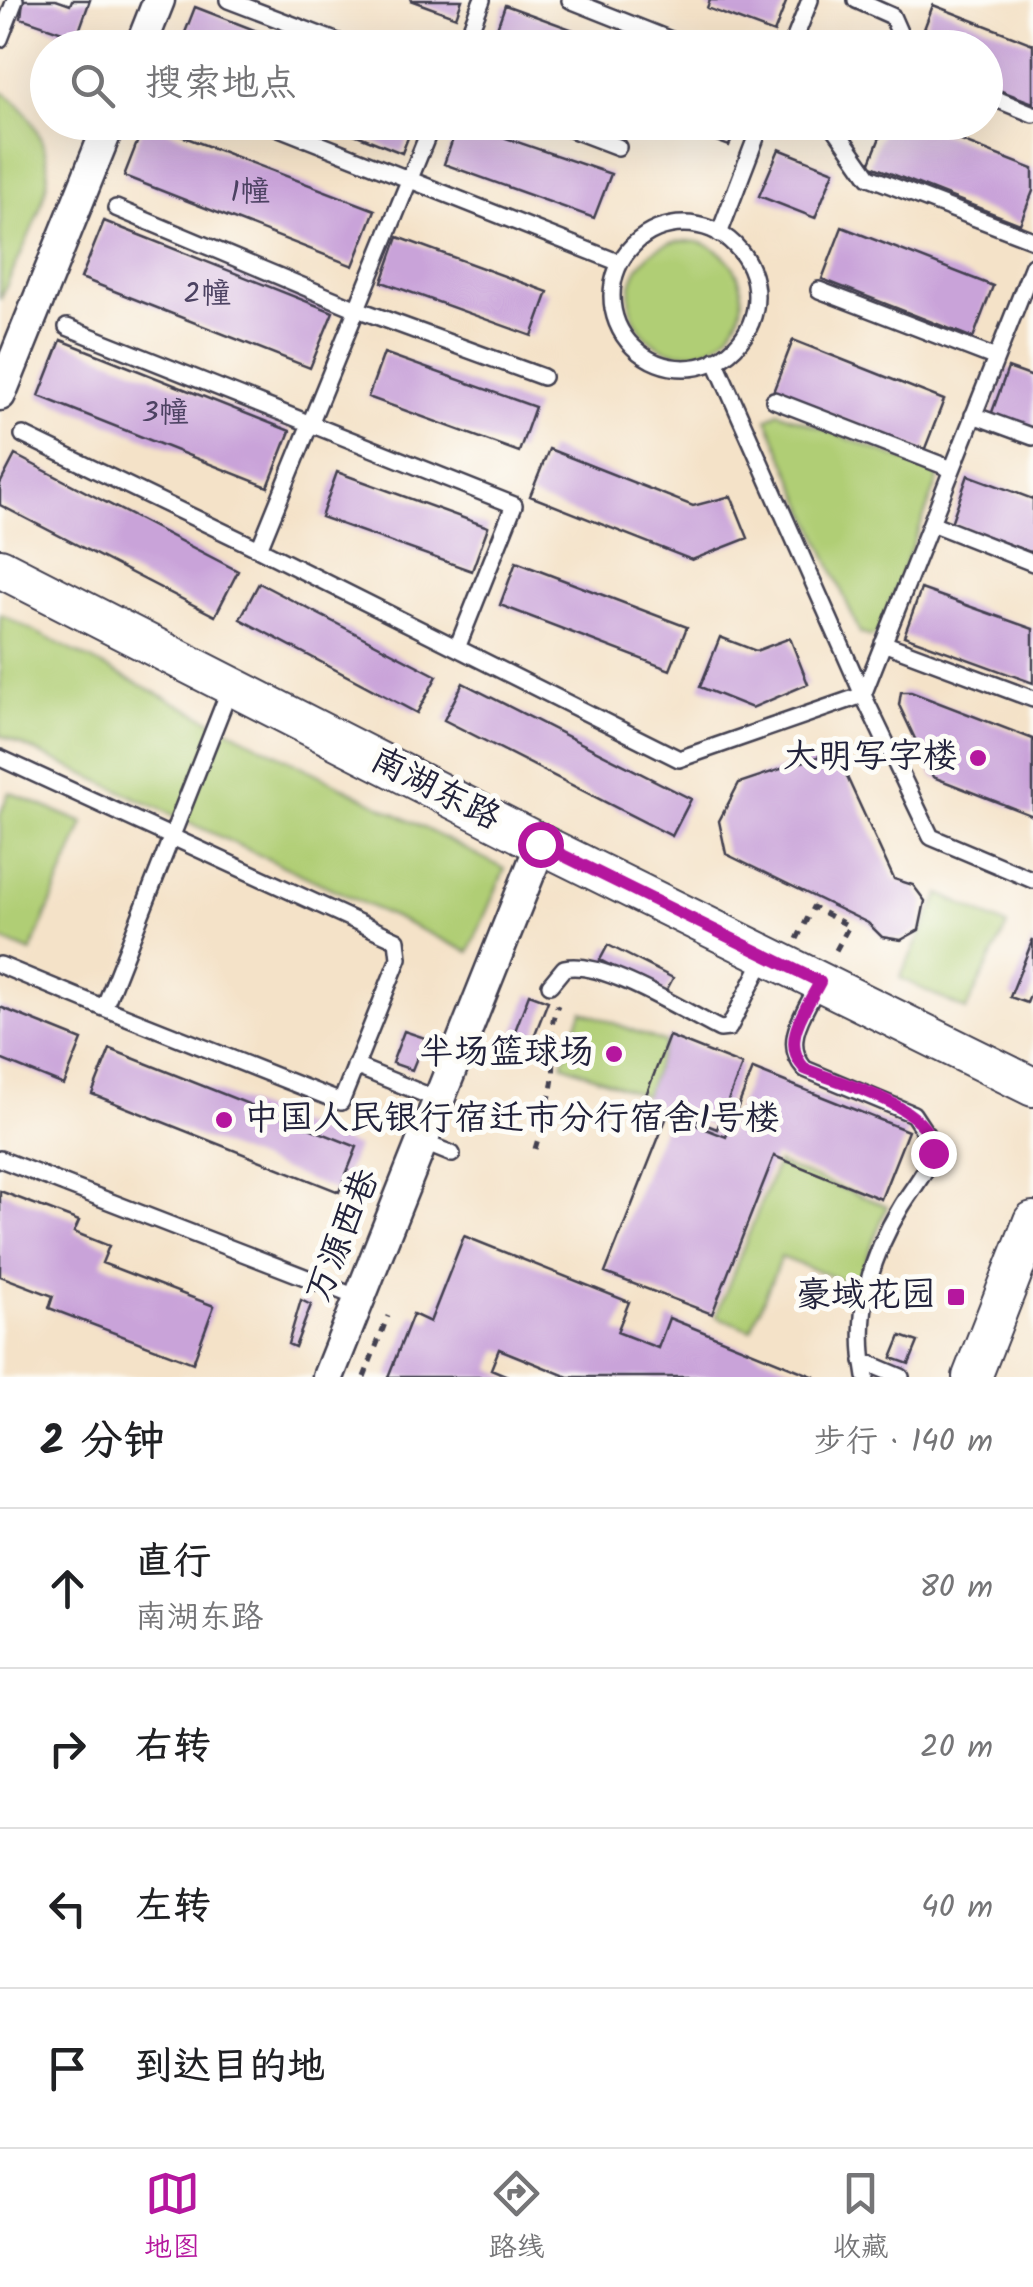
<!DOCTYPE html>
<html lang="zh">
<head>
<meta charset="utf-8">
<style>
	:root { --surface:#fff; --page:#f2f2f2; --text:#202124; --muted:#757577; --line:#e0e0e0; --accent:#b5179e }
	body { margin:0; font-family:Kalam,"LXGW WenKai TC",sans-serif; background:var(--page); color:var(--text) }
	.stop { position:absolute; width:30px; height:30px; margin:-22px; border:8px solid #b5179e; border-radius:50%; background:#fff }
	.stop.end { background:#b5179e; border-color:#fff; box-shadow:0 2px 10px #0008 }
	.list { margin:0; padding:0; list-style:none }
	h2 { display:flex; justify-content:space-between; align-items:center; height:130px; margin:0; padding:0 40px; font-size:42px }
	h2 small { font-size:32px; font-weight:400; color:var(--muted) }
	.list li { display:grid; grid-template-columns:65px 1fr auto; gap:30px; align-items:center; box-sizing:border-box; height:160px; padding:0 40px; border-top:2px solid var(--line) }
	.list b { display:block; font-size:38px; white-space:nowrap }
	.list p { margin:0; font-size:32px; white-space:nowrap; color:var(--muted) }
	.list em { font-size:32px; font-style:normal; color:var(--muted) }
	.icon { flex:none; width:55px; height:55px; fill:none; stroke:currentColor; stroke-width:2; stroke-linecap:round; stroke-linejoin:round }
	.map { position:relative; flex:none; width:1033px; height:1377px; overflow:hidden }
	.search { position:absolute; background:var(--surface); box-shadow:0 10px 40px #0002; left:30px; right:30px; top:30px; height:110px; display:flex; align-items:center; gap:25px; box-sizing:border-box; padding:0 35px; border-radius:55px; color:var(--muted); font-size:38px }
	.sheet { height:770px; background:var(--surface) }
	nav { display:flex; justify-content:space-around; align-items:center; box-sizing:border-box; height:140px; border-top:2px solid var(--line); background:var(--surface); font-size:28px; color:var(--muted) }
	nav a { display:grid; justify-items:center; gap:5px }
	nav .on { color:var(--accent) }
	.map>svg:first-child { display:block }
	.green { fill:#b0ce74; stroke:#697858; stroke-width:2.5 }
	.building { fill:#c9a3d9 }
	.lines { fill:none; stroke-linecap:round; stroke-linejoin:round }
	.service-casing { stroke:#423f50; stroke-width:20 }
	.minor-casing { stroke:#423f50; stroke-width:35 }
	.tertiary-casing { stroke:#423f50; stroke-width:42 }
	.path { stroke:#423f50; stroke-width:5; stroke-dasharray:8 8; stroke-linecap:butt }
	.service { stroke:#fff; stroke-width:15 }
	.minor { stroke:#fff; stroke-width:30 }
	.tertiary { stroke:#fff; stroke-width:38 }
	.route { stroke:#b5179e; stroke-width:12 }
	.poi-dot { fill:#b5179e; stroke:#fdfcf7; stroke-width:4 }
	.labels { text-anchor:middle; dominant-baseline:central; stroke-width:10; stroke-linejoin:round; paint-order:stroke }
	.number-label { font-size:30px; fill:#4c4262 }
	.poi-label { font-size:35px; fill:#22223b; stroke:#fdfcf7; text-anchor:end }
	.street-label { font-size:35px; fill:#22223b; stroke:#fdfcf7 }
</style>
</head>
<body>
<div class="map">
<svg width="1033" height="1377" viewBox="0 0 1033 1377">
	<rect width="100%" height="100%" fill="#fdfcf7"/>
	<filter id="ink" filterUnits="userSpaceOnUse"><feTurbulence type="fractalNoise" baseFrequency=".01" numOctaves="2"/><feDisplacementMap in="SourceGraphic" scale="20" xChannelSelector="R" yChannelSelector="G"/><feConvolveMatrix kernelMatrix="1 2 1 2 8 2 1 2 1" color-interpolation-filters="sRGB"/></filter>
	<filter id="wash" filterUnits="userSpaceOnUse"><feTurbulence type="fractalNoise" baseFrequency=".0048" numOctaves="4" result="noise"/><feDisplacementMap in="SourceGraphic" scale="40" xChannelSelector="R" yChannelSelector="G"/><feGaussianBlur stdDeviation="2.25" result="paint"/><feColorMatrix in="noise" values="0 0 0 0 0 0 0 0 0 0 0 0 0 0 0 0 0 1.4 0 .05"/><feComposite in="paint" operator="in"/></filter>
	<g filter="url(#wash)">
		<rect width="100%" height="100%" fill="#f4e2c8"/>
		<path class="green" d="M0,91C30,106 52,149 47,183C42,214 13,269 0,300Z
			M630 297a56 56 0 1 1 112 0a56 56 0 1 1-112 0Z
			M778,412L936,472L938,481L878,633L871,637L860,633L767,419Z
			M0,614L505,869L469,952L0,735Z
			M9,792L84,823L31,952L0,939V815Z
			M940,894L1007,926L966,1010L900,978Z
			M582,1011L666,1043L645,1096L562,1064Z
			M777,1163L887,1206L856,1286L781,1257L751,1330L716,1316Z"/>
		<g id="blocks">
			<path class="building" d="M23,0H56L70,5L72,0H90L77,37L21,18Z
				M410,0H462L456,17Z
				M710,0H787L774,33L707,8Z
				M505,5L620,47L619,48H490Z
				M933,5L1033,44V103L986,85V48H917Z
				M195,7L298,47V48H179Z
				M145,122L375,210L353,266L124,176Z
				M324,122H414L402,153Z
				M459,122L611,174L594,218L444,164Z
				M666,122H738L729,146Z
				M886,122H913L1033,169V191L1020,224L869,165Z
				M779,149L834,171L815,218L759,196Z
				M104,221L333,312L310,368L81,278Z
				M842,227L993,286L973,338L822,279Z
				M398,237L548,292L532,336L382,282Z
				M61,340L290,431L268,487L39,396Z
				M793,340L944,400L924,451L773,392Z
				M384,353L535,407L519,452L368,397Z
				M1008,368L1033,377V430L991,415Z
				M549,449L693,506L731,496L748,538L692,560L530,496Z
				M15,455L238,571L215,616L0,505V484Z
				M337,472L488,527L472,571L321,517Z
				M968,475L1033,499V553L951,523Z
				M516,562L687,627L670,670L500,605Z
				M259,583L437,676L417,713L240,619Z
				M921,589L1033,629V683L904,636Z
				M720,637L756,651L790,638L808,684L752,708L700,687Z
				M463,683L691,799L672,836L444,720Z
				M901,692H911L1033,739V816L933,777L899,705Z
				M835,751L894,879L913,885L925,901L919,930L901,940L882,937L868,923L726,854L719,821L739,783Z
				M1033,939V988L1027,1003L1010,997Z
				M608,945L673,978L665,993L600,960Z
				M529,994L548,1001L533,1039L515,1031Z
				M0,1007L82,1040L64,1085L0,1059Z
				M404,1031L425,1038L412,1070L392,1063Z
				M669,1036L742,1065L717,1129L644,1100Z
				M110,1049L357,1147L339,1192L92,1094Z
				M753,1069L908,1131L881,1199L774,1156L712,1314L605,1273L668,1114L726,1137Z
				M0,1191L79,1221L74,1232L109,1246L102,1263L214,1306L193,1363L49,1308L53,1296L0,1276Z
				M464,1236L629,1302L617,1332L658,1348L669,1318L815,1377H568L499,1349L491,1369L510,1377H388L413,1314L430,1322Z
				M301,1300L311,1305L295,1347L288,1344Z
				M901,1336L918,1342L909,1364L892,1358Z"/>
		</g>
	</g>
	<g filter="url(#ink)">
		<use href="#blocks" fill-opacity="0" stroke="#423f50" stroke-width="2.5"/>
		<g class="lines">
			<defs>
				<path id="service" d="M228,0L354,48
					M570,0L691,48
					M856,0L892,16L906,48
					M0,39L15,0
					M463,48L482,0
					M791,48L810,0
					M986,95L1033,114
					M264,122L620,263
					M433,122L259,549L679,759L863,695L1033,265
					M552,122L618,147
					M822,122L834,127L869,177L1033,240
					M116,208L357,309L543,377
					M612 296a72 72 0 1 1 144 0a72 72 0 1 1-144 0Z
					M719,234L762,122
					M819,290L996,358
					M67,327L514,505L457,648
					M715,360L863,695L931,837L1033,880
					M774,400L952,469
					M973,415L1033,437
					M23,435L259,549
					M931,523L1033,563
					M883,643L1033,699
					M0,758L397,940L399,958L341,1102L104,1008
					M0,965L104,1008L231,686
					M820,982C806,1010 780,1042 805,1069L913,1114L934,1146C930,1169 913,1187 901,1207C868,1261 855,1315 866,1377
					M550,985L564,968C603,959 683,1011 720,1029L729,1028L766,955
					M355,1066L439,1100
					M422,1142L452,1154
					M0,1159L359,1298
					M863,1361L901,1377"/>
				<path id="minor" d="M140,48L159,0
					M0,395L110,122
					M328,1377L541,844"/>
				<path id="tertiary" d="M0,568L541,844L1033,1087
					M972,1377L1033,1221"/>
			</defs>
			<use href="#service" class="service-casing"/>
			<use href="#minor" class="minor-casing"/>
			<use href="#tertiary" class="tertiary-casing"/>
			<path class="path" d="M797,939L813,907L849,926L834,954
				M535,1149C542,1125 550,1102 553,1077C556,1051 546,1030 558,1005
				M364,1377L388,1316"/>
			<use href="#service" class="service"/>
			<use href="#minor" class="minor"/>
			<use href="#tertiary" class="tertiary"/>
		</g>
	</g>
	<g class="lines" filter="url(#ink)">
		<path class="route" d="M540,844L820,982C806,1009 779,1042 805,1069C840,1083 937,1107 933,1153"/>
	</g>
	<g class="poi-dot">
		<circle cx="978" cy="758" r="10"/>
		<circle cx="614" cy="1054" r="10"/>
		<circle cx="224" cy="1120" r="10"/>
		<rect x="946" y="1287" width="20" height="20" rx="5"/>
	</g>
	<g class="labels">
		<g class="number-label">
			<text x="250" y="193">1幢</text>
			<text x="207" y="295">2幢</text>
			<text x="165" y="414">3幢</text>
		</g>
		<g class="poi-label">
			<text x="958" y="758">大明写字楼</text>
			<text x="594" y="1054">半场篮球场</text>
			<text x="244" y="1120" text-anchor="start">中国人民银行宿迁市分行宿舍1号楼</text>
			<text x="936" y="1297">豪域花园</text>
		</g>
		<g class="street-label">
			<text transform="translate(435 790) rotate(27)">南湖东路</text>
			<text transform="translate(344 1236) rotate(-68)">万源西巷</text>
		</g>
	</g>
</svg>
<div class="stop" style="left:540px;top:844px"></div>
<div class="stop end" style="left:933px;top:1153px"></div>
<div class="search"><svg class="icon" aria-label="search" viewBox="0 0 24 24"><circle cx="10" cy="10" r="6"/><path d="M15 15l6 6"/></svg>搜索地点</div>
</div>
<section class="sheet">
<h2>2 分钟<small>步行 · 140 m</small></h2>
<ul class="list">
<li><svg class="icon" aria-label="ahead" viewBox="0 0 24 24"><path d="M12 20V5M6 11l6-6 6 6"/></svg><div><b>直行</b><p>南湖东路</p></div><em>80 m</em></li>
<li><svg class="icon" aria-label="right" viewBox="0 0 24 24"><path d="M7 20v-9h11M14 6l5 5-5 5"/></svg><div><b>右转</b></div><em>20 m</em></li>
<li><svg class="icon" aria-label="left" viewBox="0 0 24 24"><path d="M17 20v-9H6M10 6l-5 5 5 5"/></svg><div><b>左转</b></div><em>40 m</em></li>
<li><svg class="icon" aria-label="arrive" viewBox="0 0 24 24"><path d="M6 21V4h12l-3 4 3 4H6"/></svg><div><b>到达目的地</b></div></li>
</ul>
</section>
<nav>
<a class="on"><svg class="icon" aria-label="map" viewBox="0 0 24 24"><path d="M3 6l6-2 6 2 6-2v14l-6 2-6-2-6 2zM9 4v14M15 6v14"/></svg>地图</a>
<a><svg class="icon" aria-label="directions" viewBox="0 0 24 24"><path d="M12 3l9 9-9 9-9-9zM9 14v-3h6M13 9l2 2-2 2"/></svg>路线</a>
<a><svg class="icon" aria-label="saved" viewBox="0 0 24 24"><path d="M7 4h10v16l-5-4-5 4z"/></svg>收藏</a>
</nav>
</body>
</html>
